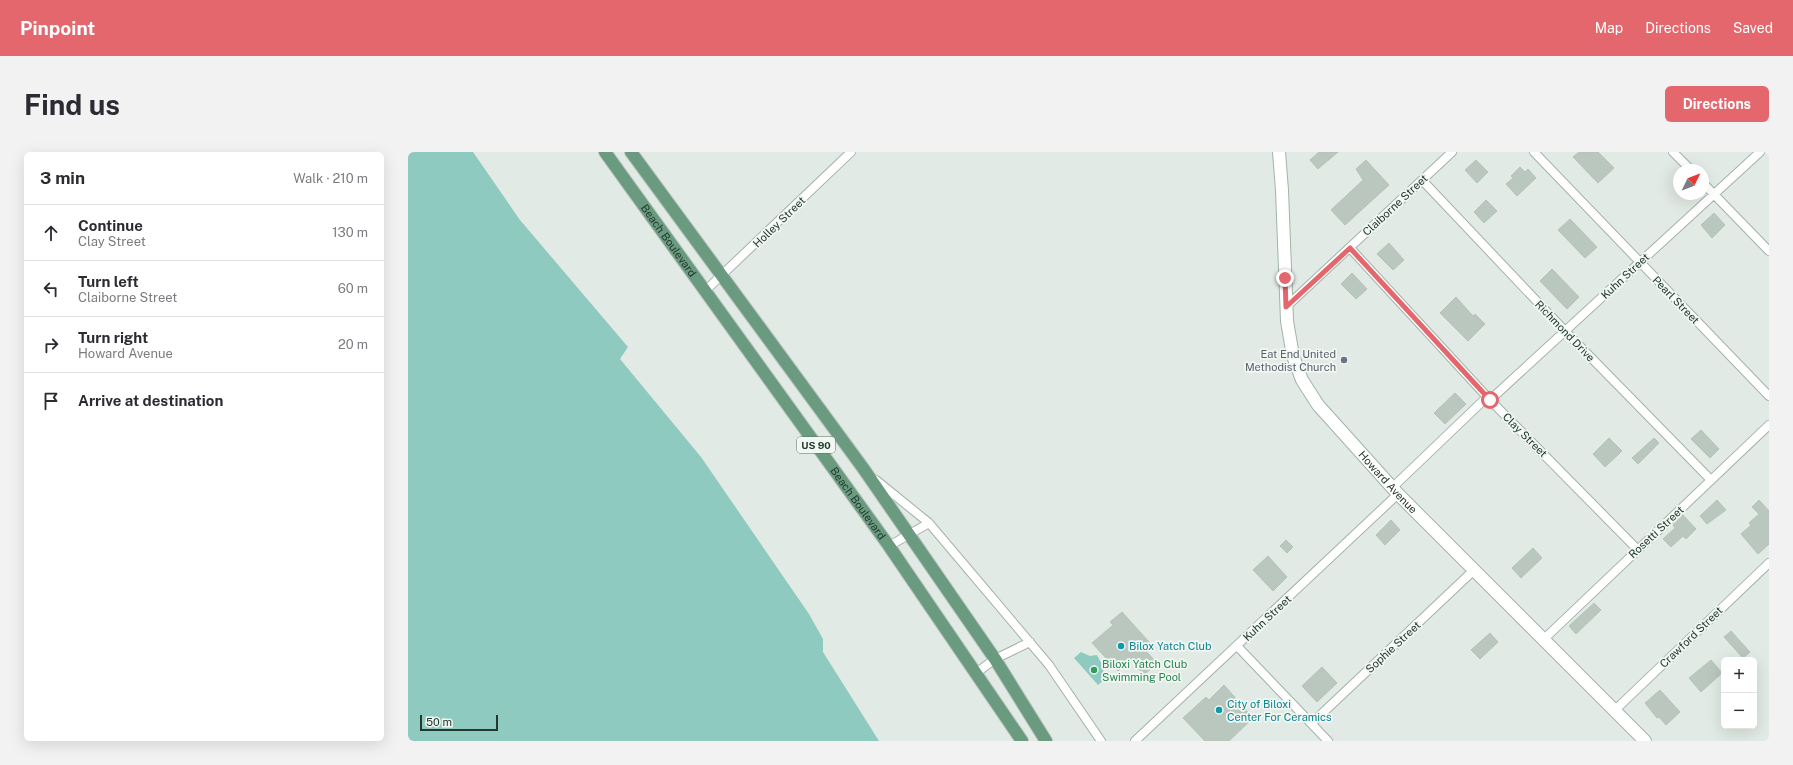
<!DOCTYPE html>
<html lang="en">
<head>
<meta charset="utf-8">
<style>
	:root { --surface:#fff; --page:#f2f2f3; --text:#2b2b33; --muted:#7c7c81; --line:#e1e1e2; --accent:#e3676d }
	body { margin:0; font-family:"Public Sans",sans-serif; background:var(--page); color:var(--text) }
	.controls { position:absolute; right:12px; bottom:12px; display:grid; overflow:hidden; border-radius:6px; box-shadow:0 4px 16px #0002 }
	.controls button { width:36px; height:36px; display:grid; place-items:center; padding:0; border:0; border-bottom:1px solid var(--line); background:var(--surface); color:var(--text); font:20px sans-serif }
	.compass { position:absolute; left:1265px; top:12px; width:36px; height:36px; border-radius:50%; background:var(--surface); box-shadow:0 4px 16px #0002; rotate:47deg }
	.scale { position:absolute; left:12px; bottom:10px; width:78px; box-sizing:border-box; padding-left:4px; border:2px solid #23392d; border-top:0; font-size:11px; line-height:14px; white-space:nowrap; color:#23392d; -webkit-text-stroke:3px #f1f7f3; paint-order:stroke }
	.stop { position:absolute; width:12px; height:12px; margin:-9px; border:3px solid #e3676d; border-radius:50%; background:#fff }
	.stop.end { background:#e3676d; border-color:#fff; box-shadow:0 1px 4px #0008 }
	.list { margin:0; padding:0; list-style:none }
	h2 { display:flex; justify-content:space-between; align-items:center; height:52px; margin:0; padding:0 16px; font-size:17px }
	h2 small { font-size:13px; font-weight:400; color:var(--muted) }
	.list li { display:grid; grid-template-columns:26px 1fr auto; gap:12px; align-items:center; box-sizing:border-box; height:56px; padding:0 16px; border-top:1px solid var(--line) }
	.list b { display:block; font-size:15px; white-space:nowrap }
	.list p { margin:0; font-size:13px; white-space:nowrap; color:var(--muted) }
	.list em { font-size:13px; font-style:normal; color:var(--muted) }
	.icon { flex:none; width:22px; height:22px; fill:none; stroke:currentColor; stroke-width:2; stroke-linecap:round; stroke-linejoin:round }
	.map { position:relative; flex:none; width:1361px; height:589px; overflow:hidden; border-radius:6px }
	header { display:flex; align-items:center; gap:24px; box-sizing:border-box; height:56px; padding:0 20px; background:var(--accent); color:#fff }
	header strong { font-size:19px }
	nav { display:flex; gap:22px; margin-inline-start:auto; font-size:14px }
	.intro { display:flex; align-items:center; justify-content:space-between; box-sizing:border-box; height:96px; padding:0 24px }
	h1 { margin:0; font-size:28px }
	.button { padding:10px 18px; border-radius:6px; background:var(--accent); color:#fff; font-size:14px; font-weight:700 }
	main { display:flex; gap:24px; padding:0 24px }
	aside { flex:1; background:var(--surface); border-radius:6px; box-shadow:0 4px 16px #0002 }
	.map>svg:first-child { display:block }
	.water { fill:#8fcac1 }
	.building { fill:#bac7bf; stroke:#b4c3b9 }
	.lines { fill:none; stroke-linecap:round; stroke-linejoin:round }
	.minor-casing { stroke:#a4b1a9; stroke-width:10 }
	.secondary-casing { stroke:#a1b5a8; stroke-width:14 }
	.primary-casing { stroke:#bdc4c0; stroke-width:14 }
	.minor { stroke:#fff; stroke-width:8 }
	.secondary { stroke:#fff; stroke-width:12 }
	.primary { stroke:#6a9b80; stroke-width:12 }
	.route { stroke:#e3676d; stroke-width:5 }
	.worship-dot { fill:#6b7280; stroke:#f1f7f3; stroke-width:1.5 }
	.culture-dot { fill:#0f9aa8; stroke:#f1f7f3; stroke-width:1.5 }
	.leisure-dot { fill:#2e9e5b; stroke:#f1f7f3; stroke-width:1.5 }
	.labels { text-anchor:middle; dominant-baseline:central; stroke-width:3.5; stroke-linejoin:round; paint-order:stroke }
	.shield { fill:#f1f7f3; stroke:#617268; stroke-width:1 }
	.shield-label { font-size:10px; font-weight:bold; fill:#23392d }
	.street-label { font-size:11px; fill:#23392d; stroke:#f1f7f3 }
	.worship-label { font-size:11px; fill:#5b616d; stroke:#f1f7f3; text-anchor:end }
	.culture-label { font-size:11px; fill:#0d838f; stroke:#f1f7f3; text-anchor:start }
	.leisure-label { font-size:11px; fill:#27864d; stroke:#f1f7f3; text-anchor:start }
</style>
</head>
<body>
<header>
<strong>Pinpoint</strong>
<nav><a>Map</a><a>Directions</a><a>Saved</a></nav>
</header>
<div class="intro"><h1>Find us</h1><a class="button">Directions</a></div>
<main>
<aside>
<h2>3 min<small>Walk · 210 m</small></h2>
<ul class="list">
<li><svg class="icon" aria-label="ahead" viewBox="0 0 24 24"><path d="M12 20V5M6 11l6-6 6 6"/></svg><div><b>Continue</b><p>Clay Street</p></div><em>130 m</em></li>
<li><svg class="icon" aria-label="left" viewBox="0 0 24 24"><path d="M17 20v-9H6M10 6l-5 5 5 5"/></svg><div><b>Turn left</b><p>Claiborne Street</p></div><em>60 m</em></li>
<li><svg class="icon" aria-label="right" viewBox="0 0 24 24"><path d="M7 20v-9h11M14 6l5 5-5 5"/></svg><div><b>Turn right</b><p>Howard Avenue</p></div><em>20 m</em></li>
<li><svg class="icon" aria-label="arrive" viewBox="0 0 24 24"><path d="M6 21V4h12l-3 4 3 4H6"/></svg><div><b>Arrive at destination</b></div></li>
</ul>
</aside>
<div class="map">
<svg width="1361" height="589" viewBox="0 0 1361 589">
	<rect width="100%" height="100%" fill="#e1eae4"/>
	<path class="water" d="M0,0H65L112,68L220,195L212,207L293,305L401,462L415,487V500L471,589H0Z
		M673,500L682,504L689,503L692,509L697,514L695,519L697,527L690,533L666,506Z"/>
	<path class="building" d="M911,0H930L910,17L902,8Z
		M1171,0H1190L1206,16L1190,31L1165,5Z
		M958,8L981,33L937,73L923,58L955,28L948,17Z
		M1068,8L1080,20L1069,31L1057,18Z
		M1112,15L1117,20L1120,17L1128,26L1109,44L1098,32L1105,26L1103,24Z
		M1078,48L1089,59L1076,71L1066,60Z
		M1306,61L1317,73L1304,86L1293,73Z
		M1162,67L1189,95L1177,106L1150,78Z
		M981,91L996,108L985,118L969,102Z
		M1144,117L1171,145L1159,157L1132,129Z
		M944,121L959,137L948,147L933,132Z
		M1048,145L1065,164L1067,162L1077,172L1060,189L1032,161Z
		M1047,241L1058,252L1037,272L1026,261Z
		M1293,278L1311,297L1302,306L1283,287Z
		M1201,286L1214,299L1197,315L1185,302Z
		M1246,286L1251,291L1230,312L1224,306Z
		M1309,348L1318,358L1299,372L1292,364Z
		M1351,348L1361,359V392L1350,402L1333,382L1343,373L1341,371L1351,362L1344,355Z
		M1275,363L1288,377L1278,387L1275,384L1263,395L1255,387L1267,376L1265,373Z
		M983,368L992,378L977,393L968,383Z
		M878,388L885,395L879,401L872,394Z
		M1125,396L1134,406L1113,426L1104,416Z
		M860,404L879,425L865,439L845,418Z
		M1186,451L1193,458L1168,482L1161,474Z
		M714,460L742,491L736,497L749,511L736,523L723,508L710,519L684,491L705,473L702,470Z
		M1323,479L1342,500L1335,506L1316,485Z
		M1082,481L1090,490L1072,507L1063,498Z
		M1303,508L1314,521L1293,540L1281,526Z
		M914,515L929,531L909,550L894,534Z
		M816,533L845,566L821,589H797L775,566L798,545L801,548Z
		M1252,538L1272,560L1258,573L1251,565L1249,566L1237,551Z"/>
	<g class="lines">
		<defs>
			<path id="minor" d="M1126,0L1361,244
				M1265,0L1283,18
				M1014,28L1157,179L1303,328
				M1295,31L1361,99
				M942,96L1082,248L1229,397
				M297,139L443,0
				M878,155L1044,0
				M1082,248L1352,0
				M468,328L521,371L641,513L693,589
				M985,335L1079,245
				M481,394L521,371
				M1135,488L1361,273
				M829,494L920,589
				M568,521L587,507L622,490
				M1206,559L1361,411
				M904,571L1066,418
				M727,589L990,342"/>
			<g id="secondary">
				<path id="s1" d="M871,0L874,38L879,169L885,204L894,228L910,253L990,342L1237,589"/>
			</g>
			<g id="primary">
				<path id="s2" d="M197,0L481,394L614,589"/>
				<path d="M223,0L455,316L587,507L638,589"/>
			</g>
		</defs>
		<use href="#minor" class="minor-casing"/>
		<use href="#secondary" class="secondary-casing"/>
		<use href="#primary" class="primary-casing"/>
		<use href="#minor" class="minor"/>
		<use href="#secondary" class="secondary"/>
		<use href="#primary" class="primary"/>
	</g>
	<g class="lines">
		<path class="route" d="M877,126L878,155L942,96L1082,248"/>
	</g>
	<circle class="worship-dot" cx="936" cy="208" r="4"/>
	<g class="culture-dot">
		<circle cx="713" cy="494" r="4"/>
		<circle cx="811" cy="558" r="4"/>
	</g>
	<circle class="leisure-dot" cx="686" cy="518" r="4"/>
	<g class="labels">
		<rect class="shield" x="389" y="285" width="38" height="16" rx="3"/>
		<g class="shield-label">
			<text x="408" y="293">US 90</text>
		</g>
		<g class="street-label">
			<text transform="translate(987 53) rotate(-43)">Claiborne Street</text>
			<text transform="translate(371 70) rotate(-44)">Holley Street</text>
			<text stroke="none"><textPath href="#s2" startOffset="109">Beach Boulevard</textPath></text>
			<text transform="translate(1217 124) rotate(-43)">Kuhn Street</text>
			<text transform="translate(1268 148) rotate(46)">Pearl Street</text>
			<text transform="translate(1157 179) rotate(46)">Richmond Drive</text>
			<text transform="translate(1117 283) rotate(45)">Clay Street</text>
			<text stroke="none"><textPath href="#s1" startOffset="364">Howard Avenue</textPath></text>
			<text stroke="none"><textPath href="#s2" startOffset="433">Beach Boulevard</textPath></text>
			<text transform="translate(1248 380) rotate(-43)">Rosetti Street</text>
			<text transform="translate(859 466) rotate(-43)">Kuhn Street</text>
			<text transform="translate(1283 485) rotate(-44)">Crawford Street</text>
			<text transform="translate(985 495) rotate(-43)">Sophie Street</text>
		</g>
		<g class="worship-label">
			<text x="928" y="202">Eat End United<tspan x="928" dy="13">Methodist Church</tspan></text>
		</g>
		<g class="culture-label">
			<text x="721" y="494">Bilox Yatch Club</text>
			<text x="819" y="552">City of Biloxi<tspan x="819" dy="13">Center For Ceramics</tspan></text>
		</g>
		<g class="leisure-label">
			<text x="694" y="512">Biloxi Yatch Club<tspan x="694" dy="13">Swimming Pool</tspan></text>
		</g>
	</g>
</svg>
<div class="controls">
<button>+</button>
<button>−</button>
</div>
<svg class="compass" viewBox="-18 -18 36 36"><path d="M0-13l5 13h-10z" fill="#e53935"/><path d="M0 13l5-13h-10z" fill="#7c7c81"/></svg>
<div class="scale">50 m</div>
<div class="stop" style="left:1082px;top:248px"></div>
<div class="stop end" style="left:877px;top:126px"></div>
</div>
</main>
</body>
</html>
